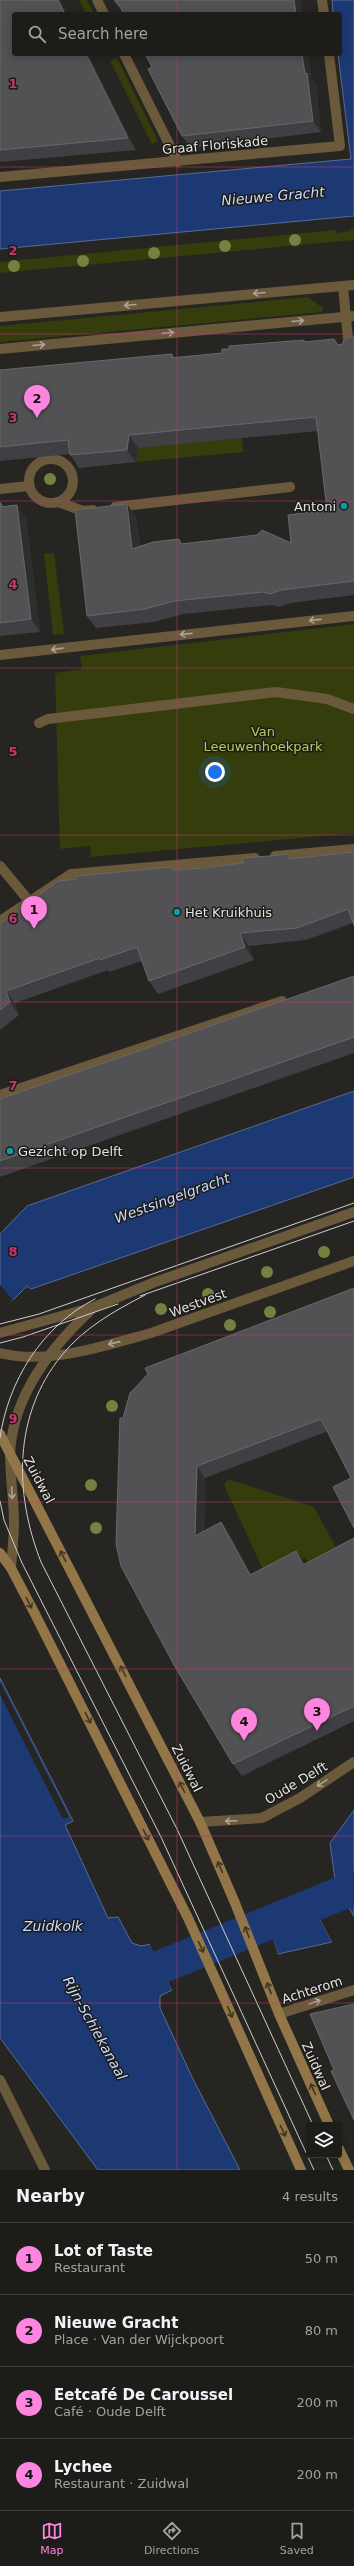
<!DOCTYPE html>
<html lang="en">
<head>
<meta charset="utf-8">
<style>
	:root { --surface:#1c1c19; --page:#252522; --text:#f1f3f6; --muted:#a0a1a2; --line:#3a3a38; --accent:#fe85df }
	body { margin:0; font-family:"DejaVu Sans",sans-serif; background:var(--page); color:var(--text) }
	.controls { position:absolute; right:12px; bottom:12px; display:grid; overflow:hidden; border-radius:4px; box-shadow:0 2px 10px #0003 }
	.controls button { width:36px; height:36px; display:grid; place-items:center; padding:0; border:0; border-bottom:1px solid var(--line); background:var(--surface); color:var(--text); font:20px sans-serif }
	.you { position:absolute; left:215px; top:772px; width:14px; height:14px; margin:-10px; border:3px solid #fff; border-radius:50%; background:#1a73e8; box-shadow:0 0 0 6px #1a73e833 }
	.badge { display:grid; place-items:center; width:26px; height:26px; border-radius:50%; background:var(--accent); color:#111; font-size:13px; font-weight:700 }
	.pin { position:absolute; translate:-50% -33px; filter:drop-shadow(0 1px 2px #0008) }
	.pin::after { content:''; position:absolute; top:21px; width:14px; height:12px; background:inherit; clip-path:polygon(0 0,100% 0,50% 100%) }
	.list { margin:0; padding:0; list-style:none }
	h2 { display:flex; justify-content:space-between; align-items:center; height:52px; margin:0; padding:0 16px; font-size:17px }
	h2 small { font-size:13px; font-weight:400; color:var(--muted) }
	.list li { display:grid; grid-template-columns:26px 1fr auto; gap:12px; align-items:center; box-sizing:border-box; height:72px; padding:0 16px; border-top:1px solid var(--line) }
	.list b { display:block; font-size:15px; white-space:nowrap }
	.list p { margin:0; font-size:13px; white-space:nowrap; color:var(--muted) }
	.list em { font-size:13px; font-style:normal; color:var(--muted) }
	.icon { flex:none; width:22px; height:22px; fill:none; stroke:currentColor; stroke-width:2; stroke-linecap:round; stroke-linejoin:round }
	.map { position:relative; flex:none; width:354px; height:2170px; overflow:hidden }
	.search { position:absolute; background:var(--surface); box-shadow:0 2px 10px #0003; left:12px; right:12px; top:12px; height:44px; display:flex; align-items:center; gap:10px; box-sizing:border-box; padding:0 14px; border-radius:4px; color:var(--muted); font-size:15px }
	.sheet { height:340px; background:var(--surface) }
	nav { display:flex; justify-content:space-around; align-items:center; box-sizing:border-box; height:56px; border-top:1px solid var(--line); background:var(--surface); font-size:11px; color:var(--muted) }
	nav a { display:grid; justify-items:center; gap:2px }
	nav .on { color:var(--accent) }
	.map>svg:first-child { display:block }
	.green { fill:#363d0c }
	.water { fill:#1d3974; stroke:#586b94 }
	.pier { fill:#262521 }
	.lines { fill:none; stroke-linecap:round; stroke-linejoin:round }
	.canal { stroke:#1d3974; stroke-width:34 }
	.service { stroke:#6b593c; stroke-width:10 }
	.pedestrian { stroke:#6b593c; stroke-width:10 }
	.minor { stroke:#6b593c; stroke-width:10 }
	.tertiary { stroke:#6b593c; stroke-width:10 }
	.secondary { stroke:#937647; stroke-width:10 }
	.tram { stroke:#cecdcb; stroke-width:1 }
	.tree { fill:#768041 }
	.wall { fill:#404044 }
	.shaded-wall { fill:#2e2e2f }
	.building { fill:#525154; stroke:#68686a }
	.oneway { stroke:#aca496 }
	.oneway2 { stroke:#403626 }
	.grid { fill:none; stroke:#c7366f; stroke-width:1; stroke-opacity:0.55 }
	.culture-dot { fill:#0f9aa8; stroke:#1d1b18; stroke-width:1.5 }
	.labels { text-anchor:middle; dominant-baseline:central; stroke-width:3; stroke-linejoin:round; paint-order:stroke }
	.street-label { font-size:13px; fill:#e2e1df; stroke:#1d1b18 }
	.poi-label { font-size:13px; fill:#e2e1df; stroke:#1d1b18; text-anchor:start }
	.park-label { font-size:13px; fill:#b7cb5c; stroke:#1d1b18 }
	.water-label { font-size:14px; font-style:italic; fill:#c7daff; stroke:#1d1b18 }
	.grid-label { font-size:13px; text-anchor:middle; font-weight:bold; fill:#c7366f; stroke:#1d1b18; stroke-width:3; stroke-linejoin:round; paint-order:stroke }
</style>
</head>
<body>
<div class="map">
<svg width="354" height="2170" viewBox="0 0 354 2170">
	<rect width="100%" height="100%" fill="#262521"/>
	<path class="green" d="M79,0H87L94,14H86Z
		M117,58L158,141L152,144L110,61Z
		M350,229H354V240L0,273V262L336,230V233L350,231Z
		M308,297L323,308L322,312L0,342V326Z
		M242,438L243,452L136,462L134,448Z
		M54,553L64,634L53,635L44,554Z
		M354,624V833L91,857L90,846L60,849L55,673L82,669L80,656Z
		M228,1479L314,1507L341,1557L312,1570L305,1558L266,1576L224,1485Z"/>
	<path class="water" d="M332,0H354V216L0,249V191L351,159L338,54L340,14H333Z
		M354,1091V1177L31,1289L27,1286L0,1313V1234L27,1206Z
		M0,1678L73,1821L65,1825L108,1918L118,1917L132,1943L141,1946L151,1944L172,1990L160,1996V2008L193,2079L240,2170H98L0,2038Z
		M354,1810V1916L336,1887L330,1843Z
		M307,1894L332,1942L278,1954L262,1908Z"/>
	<path class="pier" d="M0,1285L13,1300L0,1314Z
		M0,1682L69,1817L63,1819L0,1695Z
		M309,1893L334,1942H332L307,1894Z
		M262,1906L278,1954L277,1955L260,1909Z
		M149,1942L152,1943L174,1990H172Z"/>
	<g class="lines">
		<path class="canal" d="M119,1984L354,1888"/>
		<path class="service" d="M343,286L349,350
			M58,502L83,511L93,510
			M115,507L290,487
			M0,866L29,901
			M0,1095L282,1001
			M0,1333L94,1307L155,1282L354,1212
			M11,1568C12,1553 14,1537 14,1522C14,1500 10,1477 10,1455C12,1397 51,1347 91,1310"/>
		<path class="pedestrian" d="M97,0L104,14
			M322,0L324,14
			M124,54L178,162
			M0,177L340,146L329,54
			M39,723L48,719L276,692L327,699L354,709"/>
		<path class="minor" d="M29 481a22 22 0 1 1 44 0a22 22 0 1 1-44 0Z
			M0,489L29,486
			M0,655L354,616
			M275,856L354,849
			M0,921L71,874L255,858
			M0,1353C50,1365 103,1346 151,1333L354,1261
			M200,1822L262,1818L300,1798L354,1762
			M279,2014L354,1990
			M0,2080L45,2170"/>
		<path class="tertiary" d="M0,317L354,285
			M0,349L354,316"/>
		<path class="secondary" d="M0,1434L200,1822L235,1903L279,2014L329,2125
			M0,1553L11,1568L35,1614L188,1918L301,2170
			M339,2149L349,2170"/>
		<path class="tram" d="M145,1295C114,1311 84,1328 62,1355C13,1415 14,1493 41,1562L177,1829L313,2125
			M140,1296L354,1221
			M0,1324L39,1314L354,1203
			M0,1343L23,1337L118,1304
			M0,1438C8,1381 42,1326 95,1299
			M0,1501L4,1520L22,1563L161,1837L314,2170
			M326,2155L333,2170"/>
	</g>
	<g class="tree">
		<circle cx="295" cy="240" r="6"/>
		<circle cx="225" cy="246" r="6"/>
		<circle cx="154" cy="253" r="6"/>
		<circle cx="83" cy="261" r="6"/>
		<circle cx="14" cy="266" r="6"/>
		<circle cx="50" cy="479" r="6"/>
		<circle cx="324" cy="1252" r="6"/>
		<circle cx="267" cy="1272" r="6"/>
		<circle cx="208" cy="1294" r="6"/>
		<circle cx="161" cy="1309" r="6"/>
		<circle cx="270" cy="1312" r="6"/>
		<circle cx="230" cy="1325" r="6"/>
		<circle cx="112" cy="1406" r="6"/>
		<circle cx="91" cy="1485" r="6"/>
		<circle cx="96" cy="1528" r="6"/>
	</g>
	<path class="wall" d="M0,0L88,54L136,150L0,162Z
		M114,0H300L303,14H124Z
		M312,80L316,85L321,132L191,148L182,136Z
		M354,337V595L290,603L279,607L272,605L183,614L154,622L96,628L87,616L127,504L136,517L140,547L179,539L182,544L291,543L327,510L318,431L138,448L136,462L79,468L70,454L0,461V370L172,354L174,357L222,353L305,342L341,345Z
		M0,503H1L4,506L26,518L40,632L0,636Z
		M354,852L353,923L306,940L249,946L254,960L158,994L149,981L142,961L109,972L108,970L15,1003L19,1015L0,1030V924L77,879L171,867L174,870L204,868L243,863L288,854L291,859Z
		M354,976V1053L0,1177V1099Z
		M354,1288L351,1478L328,1431L205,1478L204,1532L221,1522L229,1534L251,1574L304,1562L305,1564L354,1538V1721L242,1776L233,1764L123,1418Z"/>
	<path class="shaded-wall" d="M58,0H61L68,14H65Z
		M294,0H300L303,14H296Z
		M86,54H88L136,150L128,138Z
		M302,54H308L312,80L316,85L321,132L313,121Z
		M129,435L138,448L136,462L127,450Z
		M127,504L136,517L141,562L132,549Z
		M17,505L26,518L40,632L31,619Z
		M240,933L249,946L254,960L245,947Z
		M6,991L15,1003L19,1015L10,1002Z
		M197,1466L205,1478L203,1548L195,1536Z
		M221,1522L229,1534L258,1587L250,1575Z
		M296,1551L304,1562L312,1577L303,1565Z"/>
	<path class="building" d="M0,0H58L65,14H14V54H86L128,138L0,150Z
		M114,0H294L296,14H124L121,8Z
		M145,54H302L305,74L307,73L313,121L182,136L148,69L152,67Z
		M354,337V581L281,590L270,594L263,592L174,601L145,609L87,616L75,510L127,504L132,549L153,542L179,539L181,544L257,535L262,530L291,543L288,515L327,510L316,417L129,435L127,450L70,455L68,440L0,447V370L172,354V358L222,353V349H229V346L304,340V342L334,339L337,344L341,345L346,338Z
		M0,503H1V507L17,505L31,619L0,623Z
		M354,852V925L348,909L297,928L240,933L245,947L149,981L137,947L100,960V958L6,991L10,1002L0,1010V924L58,881L77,879V876L171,867V870L204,868L243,863V858L269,856L288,854L289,859Z
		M354,976V1037L0,1161V1099Z
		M354,1288V1528L333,1487L351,1478L321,1419L197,1466L195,1536L221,1522L250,1575L296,1551L303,1565L354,1538V1706L233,1764L174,1665L121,1566L116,1544L120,1418H123L130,1393L148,1374L145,1368Z
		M354,2004V2120L331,2071L334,2070L310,2014Z"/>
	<defs><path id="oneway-shaft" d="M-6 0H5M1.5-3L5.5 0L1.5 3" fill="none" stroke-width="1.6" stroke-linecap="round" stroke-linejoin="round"/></defs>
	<g class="oneway">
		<use href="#oneway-shaft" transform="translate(259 293) rotate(175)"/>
		<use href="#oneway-shaft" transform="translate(130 305) rotate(175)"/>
		<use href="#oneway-shaft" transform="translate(298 321) rotate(-5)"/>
		<use href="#oneway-shaft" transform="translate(168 333) rotate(-5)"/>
		<use href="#oneway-shaft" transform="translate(39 345) rotate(-5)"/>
		<use href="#oneway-shaft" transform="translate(315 620) rotate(174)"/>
		<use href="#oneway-shaft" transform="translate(186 634) rotate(174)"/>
		<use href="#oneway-shaft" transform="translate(57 649) rotate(172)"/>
		<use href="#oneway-shaft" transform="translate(114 1343) rotate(167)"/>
		<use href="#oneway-shaft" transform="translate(12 1493) rotate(87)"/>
		<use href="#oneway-shaft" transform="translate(322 1783) rotate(146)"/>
		<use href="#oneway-shaft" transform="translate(231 1821) rotate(178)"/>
		<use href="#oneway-shaft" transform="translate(315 2002) rotate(-19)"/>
	</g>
	<g class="oneway2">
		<use href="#oneway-shaft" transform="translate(63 1556) rotate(-117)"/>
		<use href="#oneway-shaft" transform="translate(29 1603) rotate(63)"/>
		<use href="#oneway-shaft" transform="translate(123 1671) rotate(-117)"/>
		<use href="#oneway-shaft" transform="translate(88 1718) rotate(63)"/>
		<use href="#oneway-shaft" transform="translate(182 1787) rotate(-117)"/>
		<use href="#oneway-shaft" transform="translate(146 1835) rotate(63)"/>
		<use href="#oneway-shaft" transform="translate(220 1867) rotate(-113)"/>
		<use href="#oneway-shaft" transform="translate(247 1932) rotate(-111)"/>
		<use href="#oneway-shaft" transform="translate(201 1947) rotate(65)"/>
		<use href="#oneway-shaft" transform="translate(269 1988) rotate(-111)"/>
		<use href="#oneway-shaft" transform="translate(230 2012) rotate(67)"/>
		<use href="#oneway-shaft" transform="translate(313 2089) rotate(-114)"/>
		<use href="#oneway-shaft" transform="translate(283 2131) rotate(65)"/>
	</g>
	<path class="grid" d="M177,0V14M177,54V2170M0,167H354M0,334H354M0,501H354M0,668H354M0,835H354M0,1002H354M0,1168H354M0,1335H354M0,1502H354M0,1669H354M0,1836H354M0,2003H354"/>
	<g class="culture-dot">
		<circle cx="344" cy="506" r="4"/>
		<circle cx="177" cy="912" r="4"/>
		<circle cx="10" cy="1151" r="4"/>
	</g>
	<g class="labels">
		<g class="street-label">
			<text transform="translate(215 145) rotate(-5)">Graaf Floriskade</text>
			<text transform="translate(198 1303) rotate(-20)">Westvest</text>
			<text transform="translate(39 1480) rotate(62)">Zuidwal</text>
			<text transform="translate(187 1768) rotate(63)">Zuidwal</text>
			<text transform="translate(296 1783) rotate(-31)">Oude Delft</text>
			<text transform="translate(312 1990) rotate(-18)">Achterom</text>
			<text transform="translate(316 2066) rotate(66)">Zuidwal</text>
		</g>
		<g class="poi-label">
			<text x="336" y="506" text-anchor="end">Antoni</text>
			<text x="185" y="912">Het Kruikhuis</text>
			<text x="18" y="1151">Gezicht op Delft</text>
		</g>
		<g class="park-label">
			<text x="263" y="731">Van<tspan x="263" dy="15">Leeuwenhoekpark</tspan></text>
		</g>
		<g class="water-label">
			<text transform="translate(273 196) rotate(-5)">Nieuwe Gracht</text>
			<text transform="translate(172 1198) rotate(-20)">Westsingelgracht</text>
			<text x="53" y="1926">Zuidkolk</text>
			<text transform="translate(95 2028) rotate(61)">Rijn-Schiekanaal</text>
		</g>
	</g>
	<g class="grid-label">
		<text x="13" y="88">1</text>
		<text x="13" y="255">2</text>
		<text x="13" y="422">3</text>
		<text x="13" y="589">4</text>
		<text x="13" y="756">5</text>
		<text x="13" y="923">6</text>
		<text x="13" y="1090">7</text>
		<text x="13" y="1256">8</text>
		<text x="13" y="1423">9</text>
	</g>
</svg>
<div class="controls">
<button><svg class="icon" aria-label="layers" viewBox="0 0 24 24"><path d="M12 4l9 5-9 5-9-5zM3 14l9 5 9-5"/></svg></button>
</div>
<div class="you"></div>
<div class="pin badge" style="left:34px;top:929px">1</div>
<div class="pin badge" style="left:37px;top:418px">2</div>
<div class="pin badge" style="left:317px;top:1731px">3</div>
<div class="pin badge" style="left:244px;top:1741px">4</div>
<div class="search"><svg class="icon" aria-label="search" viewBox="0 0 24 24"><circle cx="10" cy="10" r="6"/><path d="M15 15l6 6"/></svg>Search here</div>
</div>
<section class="sheet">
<h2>Nearby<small>4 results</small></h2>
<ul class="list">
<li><span class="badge">1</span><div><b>Lot of Taste</b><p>Restaurant</p></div><em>50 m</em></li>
<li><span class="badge">2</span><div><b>Nieuwe Gracht</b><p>Place · Van der Wijckpoort</p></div><em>80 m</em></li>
<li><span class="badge">3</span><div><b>Eetcafé De Caroussel</b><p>Café · Oude Delft</p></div><em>200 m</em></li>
<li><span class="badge">4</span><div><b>Lychee</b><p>Restaurant · Zuidwal</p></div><em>200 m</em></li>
</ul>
</section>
<nav>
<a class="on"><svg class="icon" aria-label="map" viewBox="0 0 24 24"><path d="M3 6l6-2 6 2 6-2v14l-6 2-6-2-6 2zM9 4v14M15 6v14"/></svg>Map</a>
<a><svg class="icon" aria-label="directions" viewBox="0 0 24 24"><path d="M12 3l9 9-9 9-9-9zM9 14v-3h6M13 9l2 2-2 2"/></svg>Directions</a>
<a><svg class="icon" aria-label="saved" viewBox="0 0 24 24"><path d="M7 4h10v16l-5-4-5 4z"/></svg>Saved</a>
</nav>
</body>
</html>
